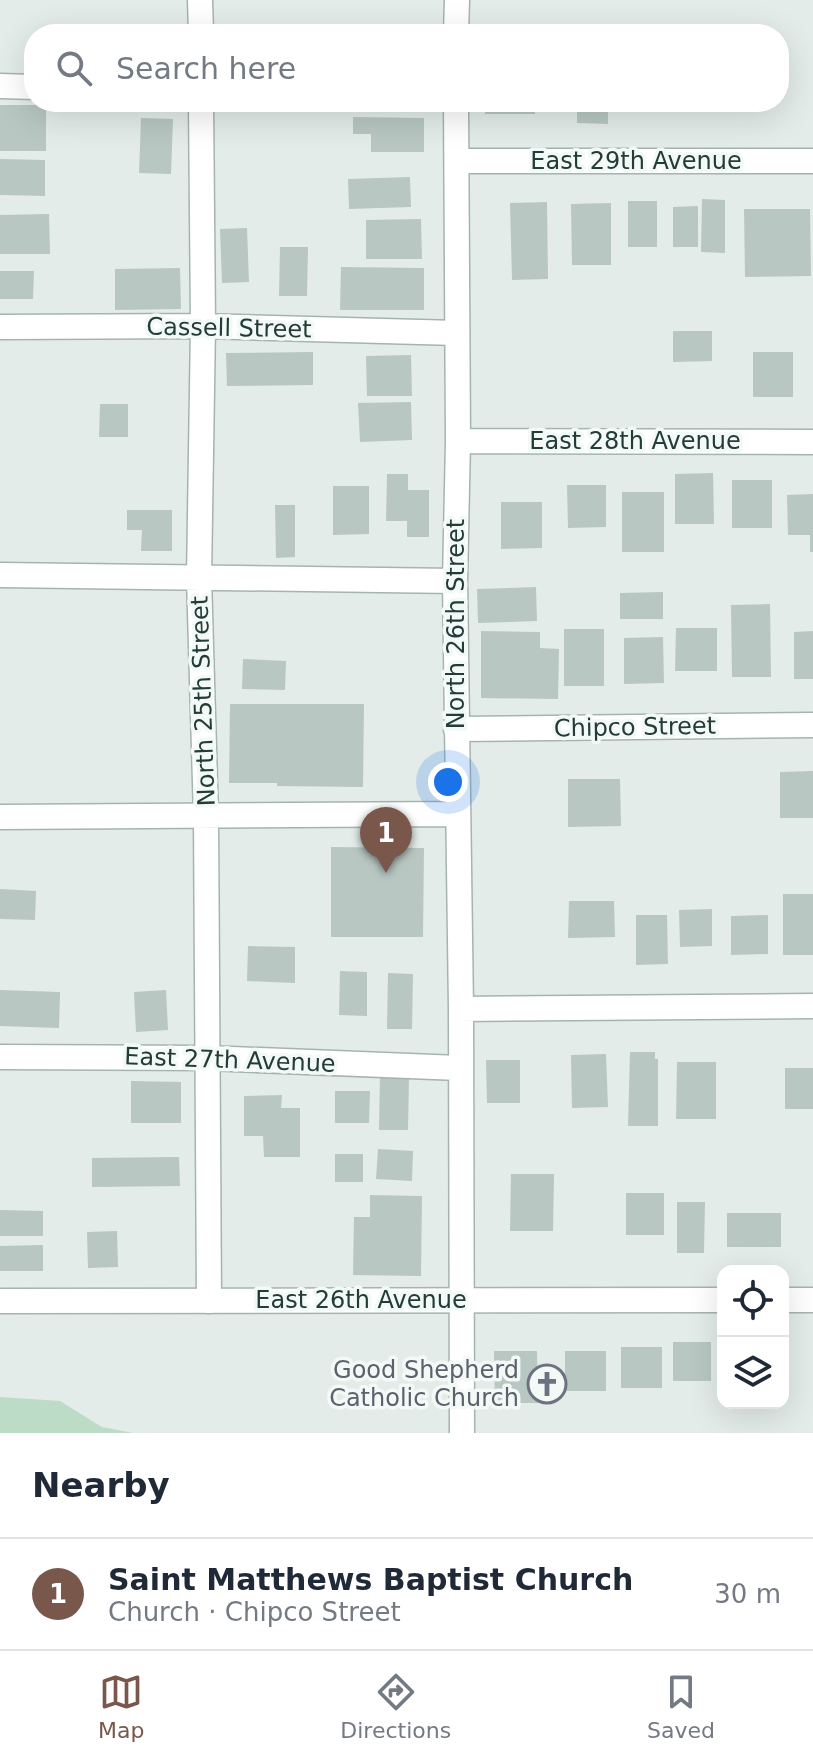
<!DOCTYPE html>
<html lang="en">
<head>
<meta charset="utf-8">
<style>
	:root { --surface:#fff; --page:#f2f2f3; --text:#1f2937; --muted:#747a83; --line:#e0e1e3; --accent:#7a574b }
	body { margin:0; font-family:"DejaVu Sans",sans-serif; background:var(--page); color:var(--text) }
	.controls { position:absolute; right:24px; bottom:24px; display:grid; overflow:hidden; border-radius:16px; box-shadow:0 8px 32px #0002 }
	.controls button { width:72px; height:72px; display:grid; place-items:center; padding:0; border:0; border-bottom:2px solid var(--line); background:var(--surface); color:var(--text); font:40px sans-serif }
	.you { position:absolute; left:448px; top:782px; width:28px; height:28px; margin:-20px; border:6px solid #fff; border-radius:50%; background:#1a73e8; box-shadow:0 0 0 12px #1a73e833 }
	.badge { display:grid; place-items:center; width:52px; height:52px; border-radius:50%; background:var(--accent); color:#fff; font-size:26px; font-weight:700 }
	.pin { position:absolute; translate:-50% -66px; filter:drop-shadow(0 2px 4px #0008) }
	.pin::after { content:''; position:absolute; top:42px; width:28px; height:24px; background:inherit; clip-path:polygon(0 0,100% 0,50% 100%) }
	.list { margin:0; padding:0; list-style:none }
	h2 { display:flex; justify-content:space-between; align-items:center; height:104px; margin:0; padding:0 32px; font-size:34px }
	h2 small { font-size:26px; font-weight:400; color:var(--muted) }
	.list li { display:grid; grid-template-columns:52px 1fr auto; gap:24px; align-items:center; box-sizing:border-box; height:112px; padding:0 32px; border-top:2px solid var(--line) }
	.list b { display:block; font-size:30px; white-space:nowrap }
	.list p { margin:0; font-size:26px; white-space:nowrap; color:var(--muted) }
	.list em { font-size:26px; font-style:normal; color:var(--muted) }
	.icon { flex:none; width:44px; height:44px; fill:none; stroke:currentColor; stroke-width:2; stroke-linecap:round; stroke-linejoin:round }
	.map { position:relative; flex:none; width:813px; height:1433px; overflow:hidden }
	.search { position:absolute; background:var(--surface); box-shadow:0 8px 32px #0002; left:24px; right:24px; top:24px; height:88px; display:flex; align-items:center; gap:20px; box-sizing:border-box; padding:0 28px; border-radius:32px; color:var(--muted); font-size:30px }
	.sheet { height:216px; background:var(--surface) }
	nav { display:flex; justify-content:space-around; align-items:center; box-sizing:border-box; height:112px; border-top:2px solid var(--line); background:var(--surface); font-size:22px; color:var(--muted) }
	nav a { display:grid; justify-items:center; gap:4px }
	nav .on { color:var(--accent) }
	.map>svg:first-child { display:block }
	.green { fill:#bddcc8 }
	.building { fill:#b8c7c2 }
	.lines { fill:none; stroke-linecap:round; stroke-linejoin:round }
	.minor-casing { stroke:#a6b4b0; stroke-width:27 }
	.tertiary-casing { stroke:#a6b4b0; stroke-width:27 }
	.minor { stroke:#fff; stroke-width:24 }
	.tertiary { stroke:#fff; stroke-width:24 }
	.labels { text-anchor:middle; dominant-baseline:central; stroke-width:7; stroke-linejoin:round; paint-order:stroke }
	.street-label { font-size:24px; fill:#243c38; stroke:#f3f9f6 }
	.worship-label { font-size:24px; fill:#5b616d; stroke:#f3f9f6; text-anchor:end }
</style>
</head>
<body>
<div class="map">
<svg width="813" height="1433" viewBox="0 0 813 1433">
	<rect width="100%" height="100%" fill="#e3ece9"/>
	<path class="green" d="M0,1397L60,1401L102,1427L133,1433H0Z"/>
	<path class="building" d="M485,102H535V114H485Z
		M577,102H608V124L577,123Z
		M626,102H662V109H626Z
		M0,105H46V151H0Z
		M353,117L424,118V152H371V134H353Z
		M141,118L173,119L171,174L139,173Z
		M0,159L45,160V196L0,195Z
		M410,177L411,207L349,209L348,179Z
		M702,199L725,200V253L701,252Z
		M628,201H657V247H628Z
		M547,202L548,279L512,280L510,203Z
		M611,203V265H572L571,204Z
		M698,206V247H673V207Z
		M744,209H810L811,276L745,277Z
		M49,214L50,254H0V215Z
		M421,219L422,259H366V220Z
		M247,228L249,282L222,283L220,229Z
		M280,247H308L307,296H279Z
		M341,267L424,268V310H340Z
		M180,268L181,309L115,310V269Z
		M0,271H34L33,299H0Z
		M673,331H712V361L673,362Z
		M313,352V385L227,386L226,353Z
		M753,352H793V397H753Z
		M411,355L412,396H367L366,356Z
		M411,402L412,440L360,442L358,403Z
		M100,404H128V437H99Z
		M713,473L714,524H675V474Z
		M387,474H408V490H429V537H407V521H386Z
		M732,480H772V528H732Z
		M567,485H606V527L568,528Z
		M333,486H369V534L333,535Z
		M622,492H664V552H622Z
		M813,494V552H810V535H788L787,495Z
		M501,502H542V548L501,549Z
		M275,505H295V557L276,558Z
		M127,510H172V551H141L142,530H127Z
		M536,587L537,621L478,623L477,589Z
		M663,592V619H620V593Z
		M770,604L771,677H732L731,605Z
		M676,628H717V671H675Z
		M564,629H604V686H564Z
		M481,631L540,632V648L559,649L558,699L481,698Z
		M813,631V679H794V632Z
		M663,637L664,683L624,684V638Z
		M243,659L286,661L285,690L242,689Z
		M230,704H364L363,787L277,786V783H229Z
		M813,771V818H780V772Z
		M568,779H620L621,826L568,827Z
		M331,847L424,848L423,937H331Z
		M0,889L36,891L35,920L0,919Z
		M783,894H813V955H783Z
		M569,901H614L615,937L568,938Z
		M712,909V946L680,947L679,910Z
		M636,915H667L668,964L636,965Z
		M768,915V954L731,955V916Z
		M248,946L295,947V983L247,981Z
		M340,971L367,972V1016L339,1015Z
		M388,973L413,974L412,1029H387Z
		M0,990L60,992L59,1028L0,1026Z
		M166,990L168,1030L136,1032L134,992Z
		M630,1052H655V1059H658V1126H628Z
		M606,1054L608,1107L572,1108L571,1055Z
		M486,1060H520V1103H487Z
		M677,1062H716V1119H676Z
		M785,1068H813V1109H785Z
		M380,1076L409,1077L408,1130H379Z
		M131,1081L181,1082V1123H131Z
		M335,1091H370L369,1123H335Z
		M282,1095L281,1108H300V1157H264L263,1136H244V1096Z
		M378,1149L413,1151L412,1181L376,1179Z
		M335,1154H363V1182H335Z
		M179,1157L180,1186L92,1187V1158Z
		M511,1174H554L553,1231H510Z
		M626,1193H664V1235H626Z
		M370,1195L422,1196L421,1276L353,1275L354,1217H370Z
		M677,1202H705L704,1253H677Z
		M0,1210L43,1211V1236H0Z
		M727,1213H781V1247H727Z
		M117,1231L118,1267L88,1268L87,1232Z
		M43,1245V1271H0V1246Z
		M673,1342H711V1381H673Z
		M621,1347H662V1388H621Z
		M494,1351H537L538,1403H495Z
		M565,1351H606V1391H565Z"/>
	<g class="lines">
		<defs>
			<path id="minor" d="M200,0L201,34
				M456,34L457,0
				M0,86L34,87
				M201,102L203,326L199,578L206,817L209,1301
				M456,102L458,441L455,581L461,1009L462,1433
				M458,161H813
				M0,327L203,326L457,333
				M458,441L813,442
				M0,575L455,581
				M456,729L813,725
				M0,817L457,814
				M461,1009L813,1006
				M0,1057L207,1058L459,1068"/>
			<path id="tertiary" d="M783,1300H813
				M0,1301L723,1300"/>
		</defs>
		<use href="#minor" class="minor-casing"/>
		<use href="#tertiary" class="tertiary-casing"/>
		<use href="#minor" class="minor"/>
		<use href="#tertiary" class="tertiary"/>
	</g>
	<defs>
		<symbol id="church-ring" viewBox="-11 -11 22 22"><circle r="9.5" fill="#f3f9f6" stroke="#6b7280" stroke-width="1.5"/><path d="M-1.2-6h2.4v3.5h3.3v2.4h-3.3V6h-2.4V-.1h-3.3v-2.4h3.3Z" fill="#6b7280"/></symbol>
	</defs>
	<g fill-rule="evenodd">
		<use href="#church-ring" x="525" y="1362" width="44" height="44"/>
	</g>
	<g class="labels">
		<g class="street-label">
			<text x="636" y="161">East 29th Avenue</text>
			<text transform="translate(229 328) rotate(1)">Cassell Street</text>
			<text x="635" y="441">East 28th Avenue</text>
			<text transform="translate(456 624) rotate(-90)">North 26th Street</text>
			<text transform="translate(203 701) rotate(-92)">North 25th Street</text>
			<text transform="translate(635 727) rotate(-1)">Chipco Street</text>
			<text transform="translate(230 1060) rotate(2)">East 27th Avenue</text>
			<text x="361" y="1300">East 26th Avenue</text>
		</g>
		<g class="worship-label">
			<text x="519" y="1370">Good Shepherd<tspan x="519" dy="28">Catholic Church</tspan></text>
		</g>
	</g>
</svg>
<div class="controls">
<button><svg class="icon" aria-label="locate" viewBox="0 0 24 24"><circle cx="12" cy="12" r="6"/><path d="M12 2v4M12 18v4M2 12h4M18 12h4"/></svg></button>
<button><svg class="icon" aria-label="layers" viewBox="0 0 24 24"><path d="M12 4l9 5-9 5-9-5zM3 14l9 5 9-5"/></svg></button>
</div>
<div class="you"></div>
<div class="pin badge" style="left:386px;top:873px">1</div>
<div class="search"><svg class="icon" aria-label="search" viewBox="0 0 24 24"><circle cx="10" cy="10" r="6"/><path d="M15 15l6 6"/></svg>Search here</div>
</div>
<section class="sheet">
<h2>Nearby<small></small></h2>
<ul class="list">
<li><span class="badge">1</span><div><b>Saint Matthews Baptist Church</b><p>Church · Chipco Street</p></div><em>30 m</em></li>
</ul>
</section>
<nav>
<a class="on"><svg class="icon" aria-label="map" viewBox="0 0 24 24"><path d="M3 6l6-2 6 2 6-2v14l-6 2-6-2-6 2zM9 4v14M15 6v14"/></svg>Map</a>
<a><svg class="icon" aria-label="directions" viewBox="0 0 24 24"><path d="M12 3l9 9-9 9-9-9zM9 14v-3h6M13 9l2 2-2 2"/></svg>Directions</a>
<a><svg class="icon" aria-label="saved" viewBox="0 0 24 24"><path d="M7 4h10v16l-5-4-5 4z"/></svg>Saved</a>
</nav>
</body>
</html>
